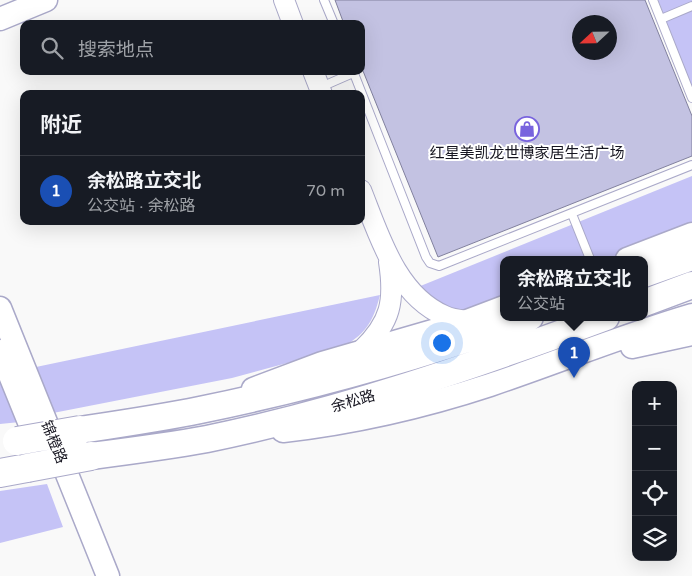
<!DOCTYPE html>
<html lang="zh">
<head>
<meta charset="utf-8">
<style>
	:root { --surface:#171b24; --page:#20242c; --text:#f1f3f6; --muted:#9ea1a6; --line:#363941; --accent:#db2777 }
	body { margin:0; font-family:"Varela Round","Noto Sans SC",sans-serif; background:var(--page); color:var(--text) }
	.controls { position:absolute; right:15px; bottom:15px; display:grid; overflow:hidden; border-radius:10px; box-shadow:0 5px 20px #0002 }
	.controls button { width:45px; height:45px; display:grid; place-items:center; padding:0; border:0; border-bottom:1px solid var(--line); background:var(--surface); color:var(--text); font:25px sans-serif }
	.compass { position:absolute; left:572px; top:15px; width:45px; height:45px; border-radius:50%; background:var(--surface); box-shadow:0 5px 20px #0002; rotate:248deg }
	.you { position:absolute; left:441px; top:342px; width:18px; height:18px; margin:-12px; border:4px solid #fff; border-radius:50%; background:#1a73e8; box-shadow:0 0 0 8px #1a73e833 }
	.badge { display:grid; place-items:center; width:32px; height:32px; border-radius:50%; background:var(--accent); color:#fff; font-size:16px; font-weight:700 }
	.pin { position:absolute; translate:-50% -41px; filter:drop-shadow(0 1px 2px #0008) }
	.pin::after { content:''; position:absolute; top:26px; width:18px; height:15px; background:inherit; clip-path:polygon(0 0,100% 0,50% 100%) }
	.popup { position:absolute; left:500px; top:256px; width:148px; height:65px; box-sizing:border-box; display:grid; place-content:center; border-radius:10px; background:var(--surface); filter:drop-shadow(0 1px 4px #0005); font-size:16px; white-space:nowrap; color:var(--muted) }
	.popup b { font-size:19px; color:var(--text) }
	.popup::after { content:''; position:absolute; left:50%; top:100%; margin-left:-10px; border:10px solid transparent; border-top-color:var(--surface) }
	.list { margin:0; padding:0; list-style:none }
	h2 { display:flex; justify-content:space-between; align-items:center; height:65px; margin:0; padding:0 20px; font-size:21px }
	h2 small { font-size:16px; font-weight:400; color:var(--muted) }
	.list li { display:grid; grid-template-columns:32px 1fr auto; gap:15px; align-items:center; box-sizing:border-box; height:70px; padding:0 20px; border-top:1px solid var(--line) }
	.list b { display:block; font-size:19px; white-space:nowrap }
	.list p { margin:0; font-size:16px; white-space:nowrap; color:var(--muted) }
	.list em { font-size:16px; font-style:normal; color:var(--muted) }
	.icon { flex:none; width:28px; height:28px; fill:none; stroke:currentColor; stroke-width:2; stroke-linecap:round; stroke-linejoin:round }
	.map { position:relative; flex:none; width:692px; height:576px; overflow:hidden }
	.search { position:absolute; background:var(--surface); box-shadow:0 5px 20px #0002; left:20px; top:20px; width:345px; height:55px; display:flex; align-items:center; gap:12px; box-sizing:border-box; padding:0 18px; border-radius:10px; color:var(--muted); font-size:19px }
	.panel { position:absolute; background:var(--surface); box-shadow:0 5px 20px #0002; left:20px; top:90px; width:345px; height:135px; border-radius:10px }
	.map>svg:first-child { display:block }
	.green { fill:#c5c3f6 }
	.building { fill:#c3c2e2; stroke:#81809e; fill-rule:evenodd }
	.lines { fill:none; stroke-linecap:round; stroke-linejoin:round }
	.service-casing { stroke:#aaa9c9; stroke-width:10 }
	.tertiary-casing { stroke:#aaa9c9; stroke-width:22 }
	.secondary-casing { stroke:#aaa9c9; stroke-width:25 }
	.trunk-casing { stroke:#aaa9c9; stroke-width:29 }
	.motorway-casing { stroke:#aaa9c9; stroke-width:30 }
	.service { stroke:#fff; stroke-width:8 }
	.tertiary { stroke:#fff; stroke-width:20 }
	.secondary { stroke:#fff; stroke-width:22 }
	.trunk { stroke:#fff; stroke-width:26 }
	.motorway { stroke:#fff; stroke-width:28 }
	.motorway-bridge-casing { stroke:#aaa9c9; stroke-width:30; stroke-linecap:butt }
	.motorway-bridge { stroke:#fff; stroke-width:28 }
	.labels { text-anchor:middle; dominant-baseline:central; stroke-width:4; stroke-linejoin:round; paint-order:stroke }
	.poi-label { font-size:15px; fill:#161520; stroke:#fff }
	.street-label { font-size:15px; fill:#161520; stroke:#fff }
</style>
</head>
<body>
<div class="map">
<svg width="692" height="576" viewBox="0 0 692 576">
	<rect width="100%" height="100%" fill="#f9f9f9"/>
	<path class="green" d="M658,0H692V87Z
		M692,176V229L611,259H504V299C456,313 459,318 418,287Z
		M380,295C373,323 365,335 339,349L232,378L53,413L36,367Z
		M0,373L20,422L0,424Z
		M47,484L63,527L0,543V491Z"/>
	<path class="building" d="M335,0H645L692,116V156L438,257L361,66V24H344ZM580,22H610V52H580Z"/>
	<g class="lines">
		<defs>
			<path id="service" d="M324,0L334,24
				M653,0L692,98
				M661,19L692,6
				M353,71L426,257L430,263L439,266L692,165
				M321,87L353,73
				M572,214L590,259"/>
			<path id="tertiary" d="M284,0L293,24
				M313,71L322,94
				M361,190C379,235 396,295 445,316C451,319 460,320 467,321
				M362,350C391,322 395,301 389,262"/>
			<path id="secondary" d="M0,19L46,0
				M627,259L692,234
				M0,308L108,576
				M632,347L692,334
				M0,351L40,449
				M253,389L322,363L467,321L504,307
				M283,431C353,423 423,407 490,385C558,362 624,335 692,315"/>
			<path id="trunk" d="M644,274L692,257
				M644,303L692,285
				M80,430C120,424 161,418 200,410C312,387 423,356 530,317
				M91,456C130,451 169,446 207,439C344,411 476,365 606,317"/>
			<path id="motorway" d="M0,473L27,468"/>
		</defs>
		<use href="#service" class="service-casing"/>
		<use href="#tertiary" class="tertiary-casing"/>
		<use href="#secondary" class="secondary-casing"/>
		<use href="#trunk" class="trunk-casing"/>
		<use href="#motorway" class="motorway-casing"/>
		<use href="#service" class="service"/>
		<use href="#tertiary" class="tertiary"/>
		<use href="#secondary" class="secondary"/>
		<use href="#trunk" class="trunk"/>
		<use href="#motorway" class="motorway"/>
		<defs>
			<path id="motorway-bridge" d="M17,441L80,430
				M27,468L91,456"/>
		</defs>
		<use href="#motorway-bridge" class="motorway-bridge-casing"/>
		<use href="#motorway-bridge" class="motorway-bridge"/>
	</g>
	<defs>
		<symbol id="shop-ring" viewBox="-11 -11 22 22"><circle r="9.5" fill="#fff" stroke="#7863de" stroke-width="1.5"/><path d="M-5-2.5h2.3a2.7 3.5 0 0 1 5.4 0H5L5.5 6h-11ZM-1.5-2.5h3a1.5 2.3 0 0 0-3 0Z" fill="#7863de"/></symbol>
	</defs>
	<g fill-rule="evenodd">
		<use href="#shop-ring" x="513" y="115" width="28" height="28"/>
	</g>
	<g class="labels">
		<g class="poi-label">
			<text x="527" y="153">红星美凯龙世博家居生活广场</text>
		</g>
		<g class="street-label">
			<text transform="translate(353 401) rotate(-16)">余松路</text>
			<text transform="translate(54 442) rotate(68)">锦橙路</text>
		</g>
	</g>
</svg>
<div class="controls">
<button>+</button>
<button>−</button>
<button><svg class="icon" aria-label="locate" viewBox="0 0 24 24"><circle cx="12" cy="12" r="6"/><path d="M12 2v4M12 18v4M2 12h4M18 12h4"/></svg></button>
<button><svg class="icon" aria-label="layers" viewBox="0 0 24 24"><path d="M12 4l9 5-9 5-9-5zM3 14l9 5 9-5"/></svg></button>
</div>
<svg class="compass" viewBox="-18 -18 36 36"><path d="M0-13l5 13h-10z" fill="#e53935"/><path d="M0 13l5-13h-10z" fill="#9ea1a6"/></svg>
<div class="you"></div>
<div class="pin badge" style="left:574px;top:378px;background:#1a4fb4">1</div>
<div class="popup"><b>余松路立交北</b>公交站</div>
<div class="search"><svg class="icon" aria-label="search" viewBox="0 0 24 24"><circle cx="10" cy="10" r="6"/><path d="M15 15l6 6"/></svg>搜索地点</div>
<section class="panel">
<h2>附近<small></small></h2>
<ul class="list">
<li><span class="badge" style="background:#1a4fb4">1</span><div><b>余松路立交北</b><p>公交站 · 余松路</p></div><em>70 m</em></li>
</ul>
</section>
</div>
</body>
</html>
